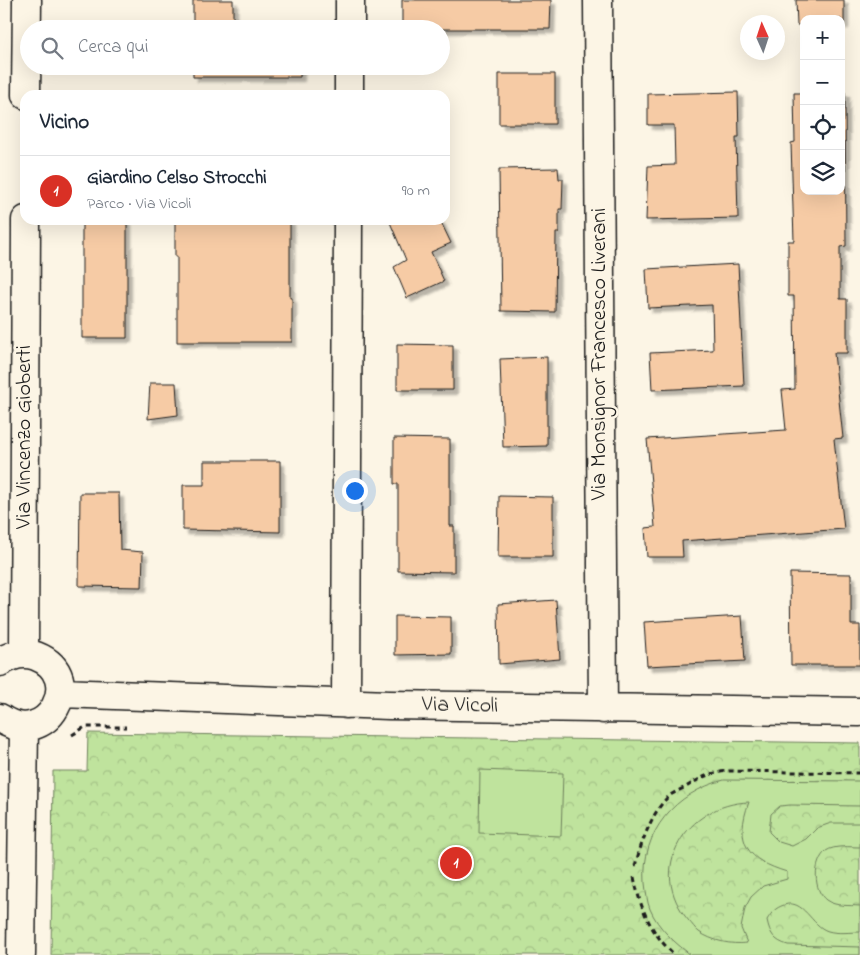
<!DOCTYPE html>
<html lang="it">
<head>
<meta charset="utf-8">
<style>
	:root { --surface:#fff; --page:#f6f6f7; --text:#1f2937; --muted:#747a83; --line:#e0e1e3; --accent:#d93025 }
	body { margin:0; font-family:"Indie Flower",sans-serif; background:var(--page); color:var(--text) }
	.controls { position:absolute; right:15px; top:15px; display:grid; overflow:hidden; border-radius:10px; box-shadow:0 5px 20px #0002 }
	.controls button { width:45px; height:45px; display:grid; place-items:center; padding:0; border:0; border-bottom:1px solid var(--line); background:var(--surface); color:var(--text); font:25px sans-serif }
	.compass { position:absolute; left:740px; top:15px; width:45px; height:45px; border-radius:50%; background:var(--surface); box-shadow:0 5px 20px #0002; rotate:357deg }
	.you { position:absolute; left:354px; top:490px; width:18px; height:18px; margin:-12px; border:4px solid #fff; border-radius:50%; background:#1a73e8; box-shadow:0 0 0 8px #1a73e833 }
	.badge { display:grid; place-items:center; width:32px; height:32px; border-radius:50%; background:var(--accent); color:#fff; font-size:16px; font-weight:700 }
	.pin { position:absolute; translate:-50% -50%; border:2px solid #fff; box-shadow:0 1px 5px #0006 }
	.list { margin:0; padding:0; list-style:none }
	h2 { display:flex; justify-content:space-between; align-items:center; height:65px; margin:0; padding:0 20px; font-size:21px }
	h2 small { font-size:16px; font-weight:400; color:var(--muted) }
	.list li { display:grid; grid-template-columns:32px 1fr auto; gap:15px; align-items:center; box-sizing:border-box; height:70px; padding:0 20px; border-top:1px solid var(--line) }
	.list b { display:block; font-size:19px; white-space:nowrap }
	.list p { margin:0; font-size:16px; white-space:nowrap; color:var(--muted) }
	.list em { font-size:16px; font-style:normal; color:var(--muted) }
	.icon { flex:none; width:28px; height:28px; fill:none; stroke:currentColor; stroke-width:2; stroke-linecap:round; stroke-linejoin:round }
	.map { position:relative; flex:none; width:860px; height:955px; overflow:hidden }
	.search { position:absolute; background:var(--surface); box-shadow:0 5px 20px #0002; left:20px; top:20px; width:430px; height:55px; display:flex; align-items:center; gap:12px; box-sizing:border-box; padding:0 18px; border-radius:28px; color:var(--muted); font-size:19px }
	.panel { position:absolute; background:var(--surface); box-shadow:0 5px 20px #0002; left:20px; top:90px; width:430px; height:135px; border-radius:15px }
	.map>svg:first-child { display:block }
	.park { fill:url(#park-crowns); stroke:#6e805c }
	.garden { fill:#bfe39d; stroke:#6e805c; fill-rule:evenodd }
	.building { fill:#f6cba5; stroke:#1c1c1c; filter:url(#shadow) }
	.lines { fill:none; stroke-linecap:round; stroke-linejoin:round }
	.minor-casing { stroke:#1c1c1c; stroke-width:31 }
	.path { stroke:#1c1c1c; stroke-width:3; stroke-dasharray:5 4; stroke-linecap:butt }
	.minor { stroke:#fcf5e5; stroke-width:28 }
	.labels { text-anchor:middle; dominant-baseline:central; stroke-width:5; stroke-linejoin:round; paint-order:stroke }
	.street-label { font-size:22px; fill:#1c1c1c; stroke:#fcf5e5 }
</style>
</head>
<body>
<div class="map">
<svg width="860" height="955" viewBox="0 0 860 955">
	<defs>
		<pattern id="park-crowns" width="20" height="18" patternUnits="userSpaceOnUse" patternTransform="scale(1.25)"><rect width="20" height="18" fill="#bfe39d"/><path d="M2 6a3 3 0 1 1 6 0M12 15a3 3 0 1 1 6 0" fill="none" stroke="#a4c287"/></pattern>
		<filter id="shadow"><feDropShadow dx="4.5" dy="4.5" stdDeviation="1" flood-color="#0004"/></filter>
	</defs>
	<rect width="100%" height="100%" fill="#fcf5e5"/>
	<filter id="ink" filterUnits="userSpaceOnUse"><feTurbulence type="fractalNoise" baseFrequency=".02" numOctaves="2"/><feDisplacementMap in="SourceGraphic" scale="10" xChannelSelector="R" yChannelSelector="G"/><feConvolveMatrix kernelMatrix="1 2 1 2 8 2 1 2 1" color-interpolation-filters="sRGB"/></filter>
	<g filter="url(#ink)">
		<path class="park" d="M88,733L860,743V955H51L53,771H87Z"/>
		<path class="garden" d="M480,770L563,773L561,836L479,833Z
			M724,780L860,781V806L790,805L780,806L771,814L769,832L779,842L792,846L806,839L817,828L831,823H860V847C850,847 835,845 826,851C813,862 813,890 826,900C836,907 849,905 860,906V932C850,932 838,934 828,931C811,926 804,898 784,905C775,908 772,912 767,920C770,934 774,941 788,945L860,947V955H691C675,943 658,928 650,909C647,902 646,891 645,883C641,831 675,793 724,780ZM749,802C734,843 747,860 787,872V879L763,886L751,897L745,908L741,928L747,943C731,945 712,941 699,932C695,929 692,924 689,921C644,869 687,804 749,802Z"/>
		<path class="building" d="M193,0H233V24H300V29H193Z
			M402,0H551L550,29H402Z
			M796,0H844V24H841V19H804V25H797Z
			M193,66H300V77H193Z
			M499,74H555V124H499Z
			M738,92L739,137H736L738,218L646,220L648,166L675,165L674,125H648V94Z
			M841,92H845L846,246L840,247V299H847V353H834L843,438L834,439L844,529L682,541L683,557H647L645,528L655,527L647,439L786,430L782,390L795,389L794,296H788V241H794L791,143L795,142L794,93H804V191H841Z
			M558,168L559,179H563L562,209H559V233H556L555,312L501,311L499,169Z
			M82,220H127V338H82Z
			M175,220H290V298H292V342H177V257H175Z
			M389,220H440L451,243L431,252L444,281L407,298L394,267L406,260Z
			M738,264L744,386L652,390L650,353L713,350L712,305L648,308L646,269Z
			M397,344L453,345V390H397Z
			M547,357V446L503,447L500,359Z
			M150,383H176L178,415L148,419Z
			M394,438L450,439V526H454V572L398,571V484H394Z
			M204,461H280V532L183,530V485H204Z
			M80,493H119L120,550L143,552L142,587L79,586Z
			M499,496L553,497V557H498Z
			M790,573L851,574V625H860V665H791Z
			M556,600L560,659L499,664L498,604Z
			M395,616L451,617V654L395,655Z
			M742,616L745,661L647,666L644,622Z"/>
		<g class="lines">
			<defs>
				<path id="minor" d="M598,0L603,709
					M350,29V0
					M26,95L27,0
					M349,95V66
					M24,654L26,220
					M0,662C11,655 23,651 36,656C88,676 47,752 0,718
					M60,693L389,705L860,712
					M346,704L348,220
					M21,955L24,727"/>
			</defs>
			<use href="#minor" class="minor-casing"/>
			<path class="path" d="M72,735L85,727H126
				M635,866C641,844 653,807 672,794C677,791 682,789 686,787C704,776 709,773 729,771L860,773
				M634,877C640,908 651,934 675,955"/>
			<use href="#minor" class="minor"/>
		</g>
	</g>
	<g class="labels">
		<g class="street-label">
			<text transform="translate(600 354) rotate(-90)">Via Monsignor Francesco Liverani</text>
			<text transform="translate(25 437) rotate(-90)">Via Vincenzo Gioberti</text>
			<text transform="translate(460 706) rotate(1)">Via Vicoli</text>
		</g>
	</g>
</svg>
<div class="controls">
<button>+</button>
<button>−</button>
<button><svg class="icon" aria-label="locate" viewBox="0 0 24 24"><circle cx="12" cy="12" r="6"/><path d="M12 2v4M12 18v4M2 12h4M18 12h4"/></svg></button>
<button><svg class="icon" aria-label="layers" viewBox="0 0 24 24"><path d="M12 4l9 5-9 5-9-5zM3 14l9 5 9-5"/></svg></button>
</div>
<svg class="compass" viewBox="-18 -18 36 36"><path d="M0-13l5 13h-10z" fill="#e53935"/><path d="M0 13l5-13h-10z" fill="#747a83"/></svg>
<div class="you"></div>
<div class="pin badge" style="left:456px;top:863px">1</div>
<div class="search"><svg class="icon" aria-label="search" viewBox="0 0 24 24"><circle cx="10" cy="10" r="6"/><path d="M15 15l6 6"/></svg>Cerca qui</div>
<section class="panel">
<h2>Vicino<small></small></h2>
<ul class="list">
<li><span class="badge">1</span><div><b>Giardino Celso Strocchi</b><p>Parco · Via Vicoli</p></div><em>90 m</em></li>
</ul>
</section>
</div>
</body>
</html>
